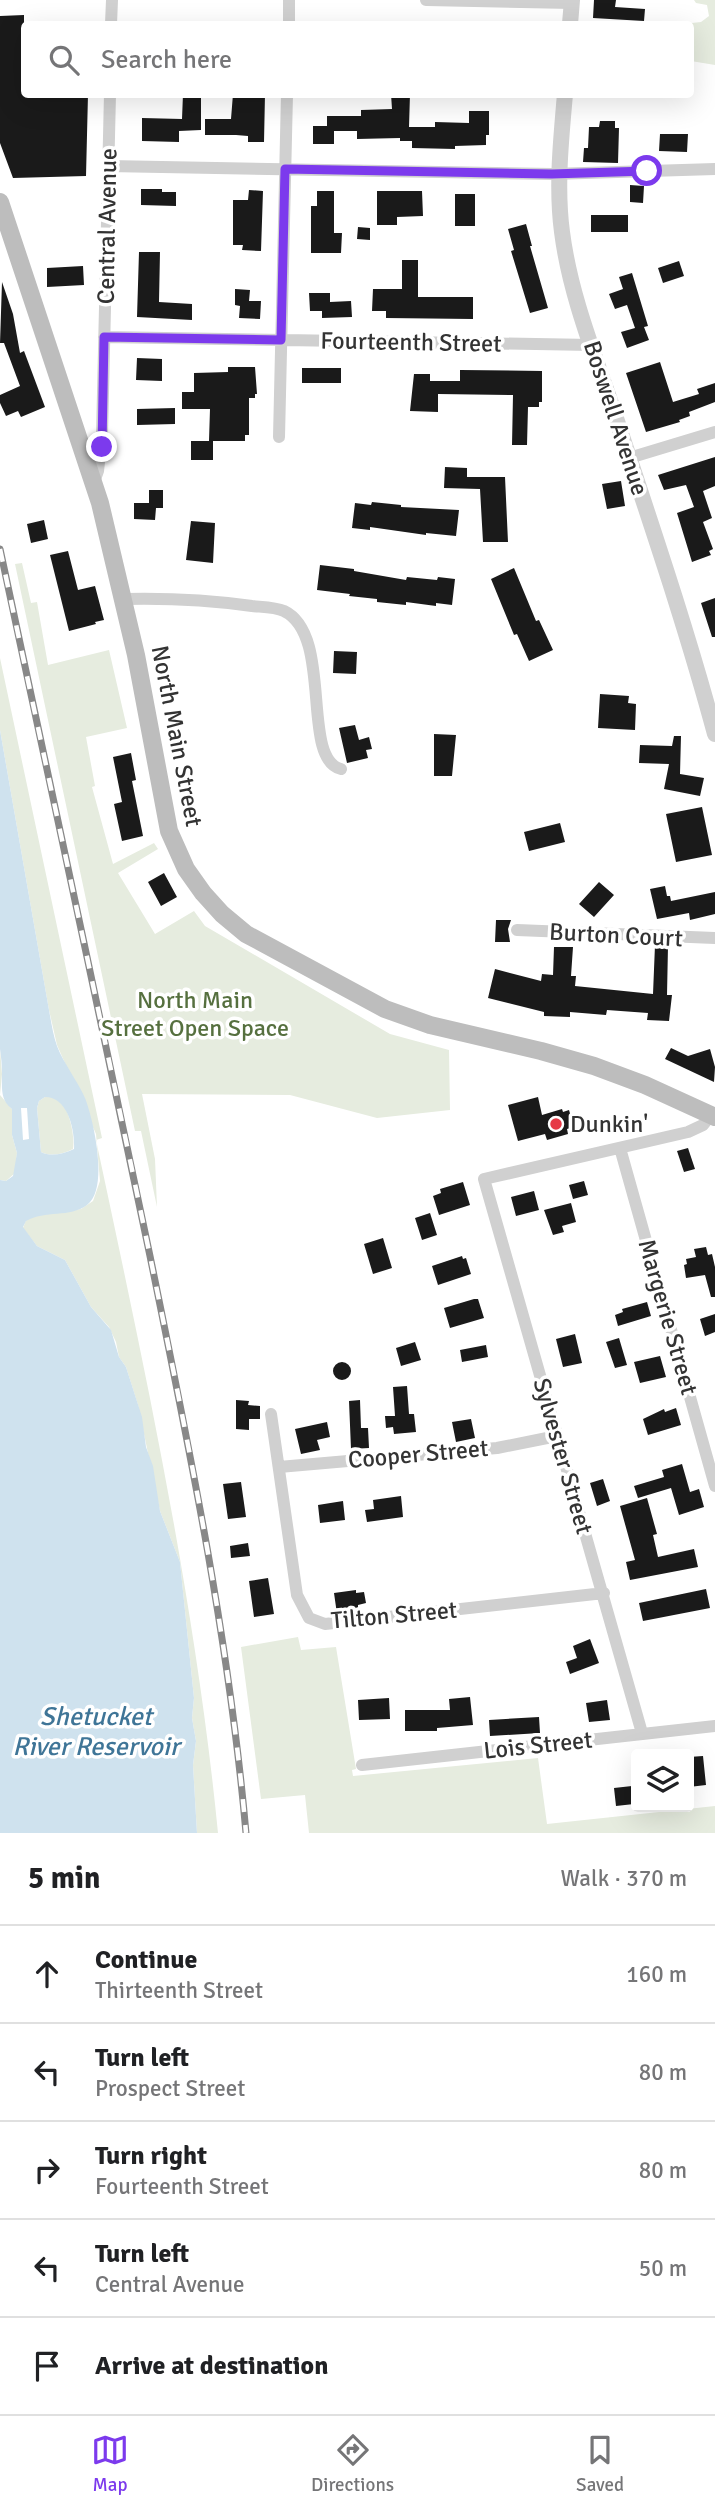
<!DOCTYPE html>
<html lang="en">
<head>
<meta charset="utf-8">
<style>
	:root { --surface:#fff; --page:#f2f2f2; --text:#202124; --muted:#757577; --line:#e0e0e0; --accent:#7c3aed }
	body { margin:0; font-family:Signika,sans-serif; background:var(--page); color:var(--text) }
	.controls { position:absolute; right:21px; bottom:21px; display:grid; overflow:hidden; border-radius:7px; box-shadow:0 7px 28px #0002 }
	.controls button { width:63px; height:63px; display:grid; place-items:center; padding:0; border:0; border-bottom:2px solid var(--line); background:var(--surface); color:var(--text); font:35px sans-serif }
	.stop { position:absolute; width:21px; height:21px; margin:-16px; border:5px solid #7c3aed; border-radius:50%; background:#fff }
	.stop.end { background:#7c3aed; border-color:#fff; box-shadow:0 2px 7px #0008 }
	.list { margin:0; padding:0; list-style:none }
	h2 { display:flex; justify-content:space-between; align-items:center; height:91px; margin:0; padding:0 28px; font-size:30px }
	h2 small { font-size:23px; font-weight:400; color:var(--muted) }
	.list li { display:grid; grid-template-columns:46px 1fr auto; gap:21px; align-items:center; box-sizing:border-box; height:98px; padding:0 28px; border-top:2px solid var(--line) }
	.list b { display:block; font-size:26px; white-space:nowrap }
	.list p { margin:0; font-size:23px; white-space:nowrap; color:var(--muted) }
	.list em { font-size:23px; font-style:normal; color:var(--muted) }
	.icon { flex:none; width:38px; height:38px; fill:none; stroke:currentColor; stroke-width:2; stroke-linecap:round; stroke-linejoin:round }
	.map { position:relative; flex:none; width:715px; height:1833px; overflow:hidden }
	.search { position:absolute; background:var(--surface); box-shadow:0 7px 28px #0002; left:21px; right:21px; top:21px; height:77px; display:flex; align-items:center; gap:18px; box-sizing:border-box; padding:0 24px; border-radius:7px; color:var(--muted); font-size:26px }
	.sheet { height:581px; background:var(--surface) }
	nav { display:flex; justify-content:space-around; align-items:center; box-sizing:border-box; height:98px; border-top:2px solid var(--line); background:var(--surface); font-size:19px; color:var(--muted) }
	nav a { display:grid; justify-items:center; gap:4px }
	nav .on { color:var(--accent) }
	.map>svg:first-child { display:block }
	.green { fill:#e6ecdf }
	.water { fill:#cfe2ee; fill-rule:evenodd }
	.building { fill:#1a1a1a }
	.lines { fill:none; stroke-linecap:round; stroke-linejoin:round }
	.minor { stroke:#d0d0d0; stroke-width:12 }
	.tertiary { stroke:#d0d0d0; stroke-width:16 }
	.secondary { stroke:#bdbdbd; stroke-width:18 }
	.rail-casing { stroke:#888; stroke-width:7 }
	.rail { stroke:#fff; stroke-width:4.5; stroke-dasharray:13; stroke-linecap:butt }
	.route { stroke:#7c3aed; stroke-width:9 }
	.poi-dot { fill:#e63946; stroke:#fff; stroke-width:2.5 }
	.labels { text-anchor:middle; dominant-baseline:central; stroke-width:7; stroke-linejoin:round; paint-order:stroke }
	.street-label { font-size:24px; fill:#333; stroke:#fff }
	.park-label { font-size:24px; fill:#56703f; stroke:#fff }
	.poi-label { font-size:24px; fill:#333; stroke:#fff; text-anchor:start }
	.water-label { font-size:26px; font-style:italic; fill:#3f7597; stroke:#fff }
</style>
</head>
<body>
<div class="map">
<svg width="715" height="1833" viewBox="0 0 715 1833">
	<rect width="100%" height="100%" fill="#fff"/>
	<path class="green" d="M694,0H715V65L691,61L690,24H682L701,22L709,16L707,5L696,3Z
		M22,563L31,603L37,602L48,665L109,650L127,728L86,737L95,786L92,787L113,864L154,843L158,849L118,873L155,934L194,911L205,926L390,1034L449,1050L450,1110L377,1118L290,1095L142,1094L155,1159L157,1207L141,1131H135L15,564Z
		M0,658L102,1138L96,1140C145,1370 195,1599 218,1833H197L193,1765L196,1741L192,1718L194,1698L180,1562L160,1511L138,1405L126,1367L119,1357L116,1342L109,1327L91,1307L65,1260L37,1246L23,1228L26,1220L36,1215L81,1209L93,1201L100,1181L96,1134L57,1045L49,1010L0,730Z
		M0,1049L2,1074L0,1095L12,1109V1135L17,1153L15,1173L6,1181L0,1180Z
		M45,1097C52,1097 58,1097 62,1103C70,1113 75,1137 73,1149C63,1154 51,1157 41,1152L37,1108L39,1101Z
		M298,1637L301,1650L336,1647L356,1769L352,1770L353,1776L538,1758L547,1824L715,1806V1833H309L305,1795L261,1799L241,1647Z"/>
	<path class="water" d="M0,730L49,1010C51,1021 53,1035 57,1046C64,1064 77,1080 85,1098C94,1121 109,1189 87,1205C70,1218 45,1210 26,1221L23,1227L37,1246L65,1260L91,1307L111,1330L119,1357L126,1367L142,1417L146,1447L153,1466L160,1511L180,1562L194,1698L192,1718L196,1741L193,1765L197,1833H0V1180L6,1181L13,1176L17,1153L12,1135V1109C0,1100 2,1088 2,1072C2,1064 1,1057 0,1049ZM45,1097C68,1097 75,1130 74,1149C63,1154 51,1157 41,1152L37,1108L39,1101ZM21,1108H27L29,1139L23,1140Z"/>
	<path class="building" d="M594,0H616L615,7L645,9L644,21L593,18Z
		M24,15V94H88L86,176L13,178L0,143V16Z
		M183,94H201V130L179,131V142L142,141V118L182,119Z
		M233,94H265L264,142H248V136L236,135H205V119H231Z
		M391,94H410L409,127H435V122L469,123V111H489V135H486V145L455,146V149L412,148V141H400V138L357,139V131H334V144H313V126H327V116H361V110L392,109Z
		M600,121H615V128H619L618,163L583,162L584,148H588L589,127H599Z
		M660,134H688L687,152L659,151Z
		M630,185L644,186L643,203L630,202Z
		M141,189H162V192H176V206L141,205Z
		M249,190L263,191L261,251L242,250L243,245H233V200H248Z
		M317,191H334V233H342L341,253H311V206H317Z
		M377,191H422L423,216L397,217V225H377Z
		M455,194H475V226H455Z
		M591,215H628V232H591Z
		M526,224L532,246H530L548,308L530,313L511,251L514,250L508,229Z
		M358,227L370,228V240L357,239Z
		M139,252H160L159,302L192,304V320L137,317Z
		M402,260H418V297H473V319L386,318V311H372L373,289H402Z
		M679,261L684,276L663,283L658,268Z
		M83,266L84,285L47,287V268Z
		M632,273L648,326L644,327L649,340L627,348L621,332L635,328L627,305L615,309L609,294L623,289L619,277Z
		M2,282L13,314L20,353L24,351L45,407L21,417L18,411L6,416L0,403V395L20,386L4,343H0Z
		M235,289L250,290L249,301H261L260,319L239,318L240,306L235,305Z
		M309,293H330V302L351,301L352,317L322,318V311H310Z
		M137,358L162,359V381L136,380Z
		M660,362L673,402L699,394L697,389L715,383V402L689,412L690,416L679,420L680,422L646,432L626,373Z
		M228,367H255L257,394H255V398H249V435H245V441H209L210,409H182V392H194V373L228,372Z
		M302,368H341V383H302Z
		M460,370L542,371V402H539V407H528L527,445H512L513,395L438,394V412L410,411L414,374H430V381H460Z
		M175,408V424L137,425V409Z
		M191,441H213V460H191Z
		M715,457V486L703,491L712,518L703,522L713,549L709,551L711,555L692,562L677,513L694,507L686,485L664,490L658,475Z
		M445,467L467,468V477H505L508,542H483L480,489L444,488Z
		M621,481L625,506L607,509L602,484Z
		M149,490H163V508H156L155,520L134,519V503H149Z
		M372,502L401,505V507L459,510L456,536L426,533V535L370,527V530L352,528L355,503L371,505Z
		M44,520L48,539L31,543L27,524Z
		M191,521L215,523L213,563L186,560Z
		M68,551L78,590L95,586L104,620L95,622L96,624L69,631L50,555Z
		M320,565L354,569V571L406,580L407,577L437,580L438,577L455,579L452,605L436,603V606L406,602V605L377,602V599L349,596L350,594L317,590Z
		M514,568L536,621L539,620L553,650L529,661L517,634L514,635L491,579Z
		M715,598V637H712L701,603Z
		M334,651L357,652L356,674L333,673Z
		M600,694L629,696L628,703L636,704L635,730L598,728Z
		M355,725L359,740L369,737L372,749L366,750L368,758L347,763L339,728Z
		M434,734L456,735L452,776H434Z
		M674,736H681L680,774L704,778L700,796L664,789L669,764L639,763L640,745L672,746Z
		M131,753L136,780L132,781L143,836L122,841L114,804L122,802L113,757Z
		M702,807L712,855L676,862L666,814Z
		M560,823L565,842L529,851L524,832Z
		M164,873L177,897L161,906L148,882Z
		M599,882L614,895L594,917L579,904Z
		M665,886L667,896H670L671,901L715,892V914L690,920L689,913L657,919L650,889Z
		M496,920H511L508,929L510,942H495Z
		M655,945L668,946L667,995H672L669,1021L647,1020L648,1013L607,1010L606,1015L570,1012V1017L544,1016V1012L488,998L495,969L541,981L542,974L553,975L554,947H573L571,976H576L575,986L653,994Z
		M671,1048L688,1056L710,1049L715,1067L714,1082L665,1059Z
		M538,1097L542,1115L562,1109L563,1112L569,1110L574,1127L567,1129L568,1134L547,1140L545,1134L518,1141L508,1105Z
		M688,1148L695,1169L684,1172L677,1151Z
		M584,1181L588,1195L573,1199L569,1185Z
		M463,1182L470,1205L439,1215L433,1196L441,1193L440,1189Z
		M534,1191L539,1210L516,1216L511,1197Z
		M571,1203L576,1222L562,1226L564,1232L553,1235L544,1210Z
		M430,1213L437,1235L422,1240L415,1218Z
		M383,1238L392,1268L373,1274L364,1244Z
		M706,1247L708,1255L712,1254L715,1267V1297H711L705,1275L686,1278L684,1265L687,1264L686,1259L696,1257L694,1249Z
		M462,1256L463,1259L466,1258L471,1274L438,1285L432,1266Z
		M474,1299H478L484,1318L450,1328L444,1308Z
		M647,1302L651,1316L618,1326L615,1315L623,1312L622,1309Z
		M715,1314V1332L705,1336L700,1319Z
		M575,1334L582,1363L563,1367L556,1339Z
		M619,1338L627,1365L615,1368L606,1342Z
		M415,1342L421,1360L401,1366L396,1348Z
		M486,1345L488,1357L462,1362L460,1350Z
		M660,1356L666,1377L640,1383L634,1362Z
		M333 1371a9 9 0 1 1 18 0a9 9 0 1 1-18 0Z
		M407,1386L409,1414H414L416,1432L394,1434L393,1427L386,1428L385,1416H395L393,1387Z
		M236,1400L249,1401L248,1405L260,1406V1419H249V1430L236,1429Z
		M360,1400L361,1428H368L369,1448L351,1449L349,1401Z
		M676,1408L681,1425L648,1435L643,1419L664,1409L665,1412Z
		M471,1419L475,1438L456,1442L452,1422Z
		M327,1422L330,1437L317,1440L320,1450L301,1454L295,1429Z
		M682,1464L690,1492L699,1489L704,1507L679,1515L671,1488L638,1498L634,1486L664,1477L662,1470Z
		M603,1479L610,1501L597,1506L590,1483Z
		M241,1482L246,1517L228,1519L223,1484Z
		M401,1496L403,1517L367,1522L365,1510L374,1509L373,1500Z
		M647,1498L657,1534L653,1535L658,1557L694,1549L698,1567L630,1580L626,1562L635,1560L620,1506Z
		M343,1501L345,1520L320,1523L318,1505Z
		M248,1543L250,1556L231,1558L230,1546Z
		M268,1578L274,1614L254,1617L249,1581Z
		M706,1589L710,1608L643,1621L639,1603Z
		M356,1590V1593L364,1592L366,1603L358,1605V1611L337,1614L334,1593Z
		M590,1639L599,1663L570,1674L566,1662L577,1658L573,1646Z
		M470,1697L473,1725L437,1728V1731H405V1710H450L449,1699Z
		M389,1698L390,1719L359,1720L358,1700Z
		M607,1700L610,1720L589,1722L586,1703Z
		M539,1717L540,1733L490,1736L489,1720Z
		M703,1756L706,1785L689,1787V1757Z
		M632,1786L634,1804L616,1806L614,1788Z"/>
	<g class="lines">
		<path class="minor" d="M426,0L572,3
			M111,24L112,0
			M289,24V0
			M108,166L552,174L715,169
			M104,337L592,345
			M279,437L287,94
			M629,458L715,432
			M94,482L98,471L102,435L110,94
			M124,599C167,598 209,600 252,606C261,607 275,607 284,611C334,635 300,759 341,769
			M517,930L715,938
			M620,1148L715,1486
			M271,1414L297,1595L309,1618L325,1624L604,1593
			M279,1467L497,1448L557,1436
			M642,1733L484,1179L688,1132L703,1125L711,1115
			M362,1765L715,1726"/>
		<path class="tertiary" d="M570,24L572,0
			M565,94C561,140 556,187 562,232C570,295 595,356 615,415C650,521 686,626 715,734"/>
		<path class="secondary" d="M0,202L100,503L136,655L169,831L186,869L203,893L222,914L246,934L385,1009L430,1025L541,1051L594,1066L645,1085L715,1117"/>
		<defs>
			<path id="rail" d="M0,549C50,785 101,1020 150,1256C189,1447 229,1639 246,1833"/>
		</defs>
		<use href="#rail" class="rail-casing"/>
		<use href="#rail" class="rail"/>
	</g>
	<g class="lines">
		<path class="route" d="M102,447L104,337L281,340L285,169L552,174L647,171"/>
	</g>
	<circle class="poi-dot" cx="556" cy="1124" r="7"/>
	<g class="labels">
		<g class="street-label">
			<text transform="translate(107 226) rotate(-89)">Central Avenue</text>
			<text transform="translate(411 342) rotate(1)">Fourteenth Street</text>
			<text transform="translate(616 418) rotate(72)">Boswell Avenue</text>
			<text transform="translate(177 736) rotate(79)">North Main Street</text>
			<text transform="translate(616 935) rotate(3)">Burton Court</text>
			<text transform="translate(668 1317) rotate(74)">Margerie Street</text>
			<text transform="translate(418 1454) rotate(-5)">Cooper Street</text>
			<text transform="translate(563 1456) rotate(74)">Sylvester Street</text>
			<text transform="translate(394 1615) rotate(-5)">Tilton Street</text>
			<text transform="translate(538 1745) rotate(-6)">Lois Street</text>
		</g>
		<g class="park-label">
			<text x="195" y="1000">North Main<tspan x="195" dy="28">Street Open Space</tspan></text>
		</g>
		<g class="poi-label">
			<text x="570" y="1124">Dunkin'</text>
		</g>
		<g class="water-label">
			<text x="96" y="1717">Shetucket<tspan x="96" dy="30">River Reservoir</tspan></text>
		</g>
	</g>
</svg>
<div class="controls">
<button><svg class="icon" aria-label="layers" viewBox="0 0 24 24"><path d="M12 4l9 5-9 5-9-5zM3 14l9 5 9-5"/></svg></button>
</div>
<div class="stop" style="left:647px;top:171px"></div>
<div class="stop end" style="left:102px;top:447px"></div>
<div class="search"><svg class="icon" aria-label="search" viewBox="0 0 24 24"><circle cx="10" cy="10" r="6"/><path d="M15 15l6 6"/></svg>Search here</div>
</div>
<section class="sheet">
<h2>5 min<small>Walk · 370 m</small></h2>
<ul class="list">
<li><svg class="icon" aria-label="ahead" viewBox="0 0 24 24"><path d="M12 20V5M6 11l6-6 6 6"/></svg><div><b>Continue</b><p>Thirteenth Street</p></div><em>160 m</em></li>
<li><svg class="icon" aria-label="left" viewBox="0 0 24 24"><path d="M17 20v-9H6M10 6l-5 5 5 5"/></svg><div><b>Turn left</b><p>Prospect Street</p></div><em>80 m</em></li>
<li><svg class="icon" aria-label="right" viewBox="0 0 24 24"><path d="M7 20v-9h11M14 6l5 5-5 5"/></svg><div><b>Turn right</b><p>Fourteenth Street</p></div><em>80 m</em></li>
<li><svg class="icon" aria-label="left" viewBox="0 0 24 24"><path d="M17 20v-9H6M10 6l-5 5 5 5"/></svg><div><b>Turn left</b><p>Central Avenue</p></div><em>50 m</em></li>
<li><svg class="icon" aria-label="arrive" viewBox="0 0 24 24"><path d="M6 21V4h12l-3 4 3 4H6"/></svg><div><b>Arrive at destination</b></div></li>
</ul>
</section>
<nav>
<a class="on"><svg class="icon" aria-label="map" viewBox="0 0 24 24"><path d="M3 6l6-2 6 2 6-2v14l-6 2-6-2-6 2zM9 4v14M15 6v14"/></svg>Map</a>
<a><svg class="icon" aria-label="directions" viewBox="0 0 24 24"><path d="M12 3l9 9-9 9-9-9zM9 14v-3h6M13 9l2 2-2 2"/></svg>Directions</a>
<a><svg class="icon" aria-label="saved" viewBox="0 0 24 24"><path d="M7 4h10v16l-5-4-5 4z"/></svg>Saved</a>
</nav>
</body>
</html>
